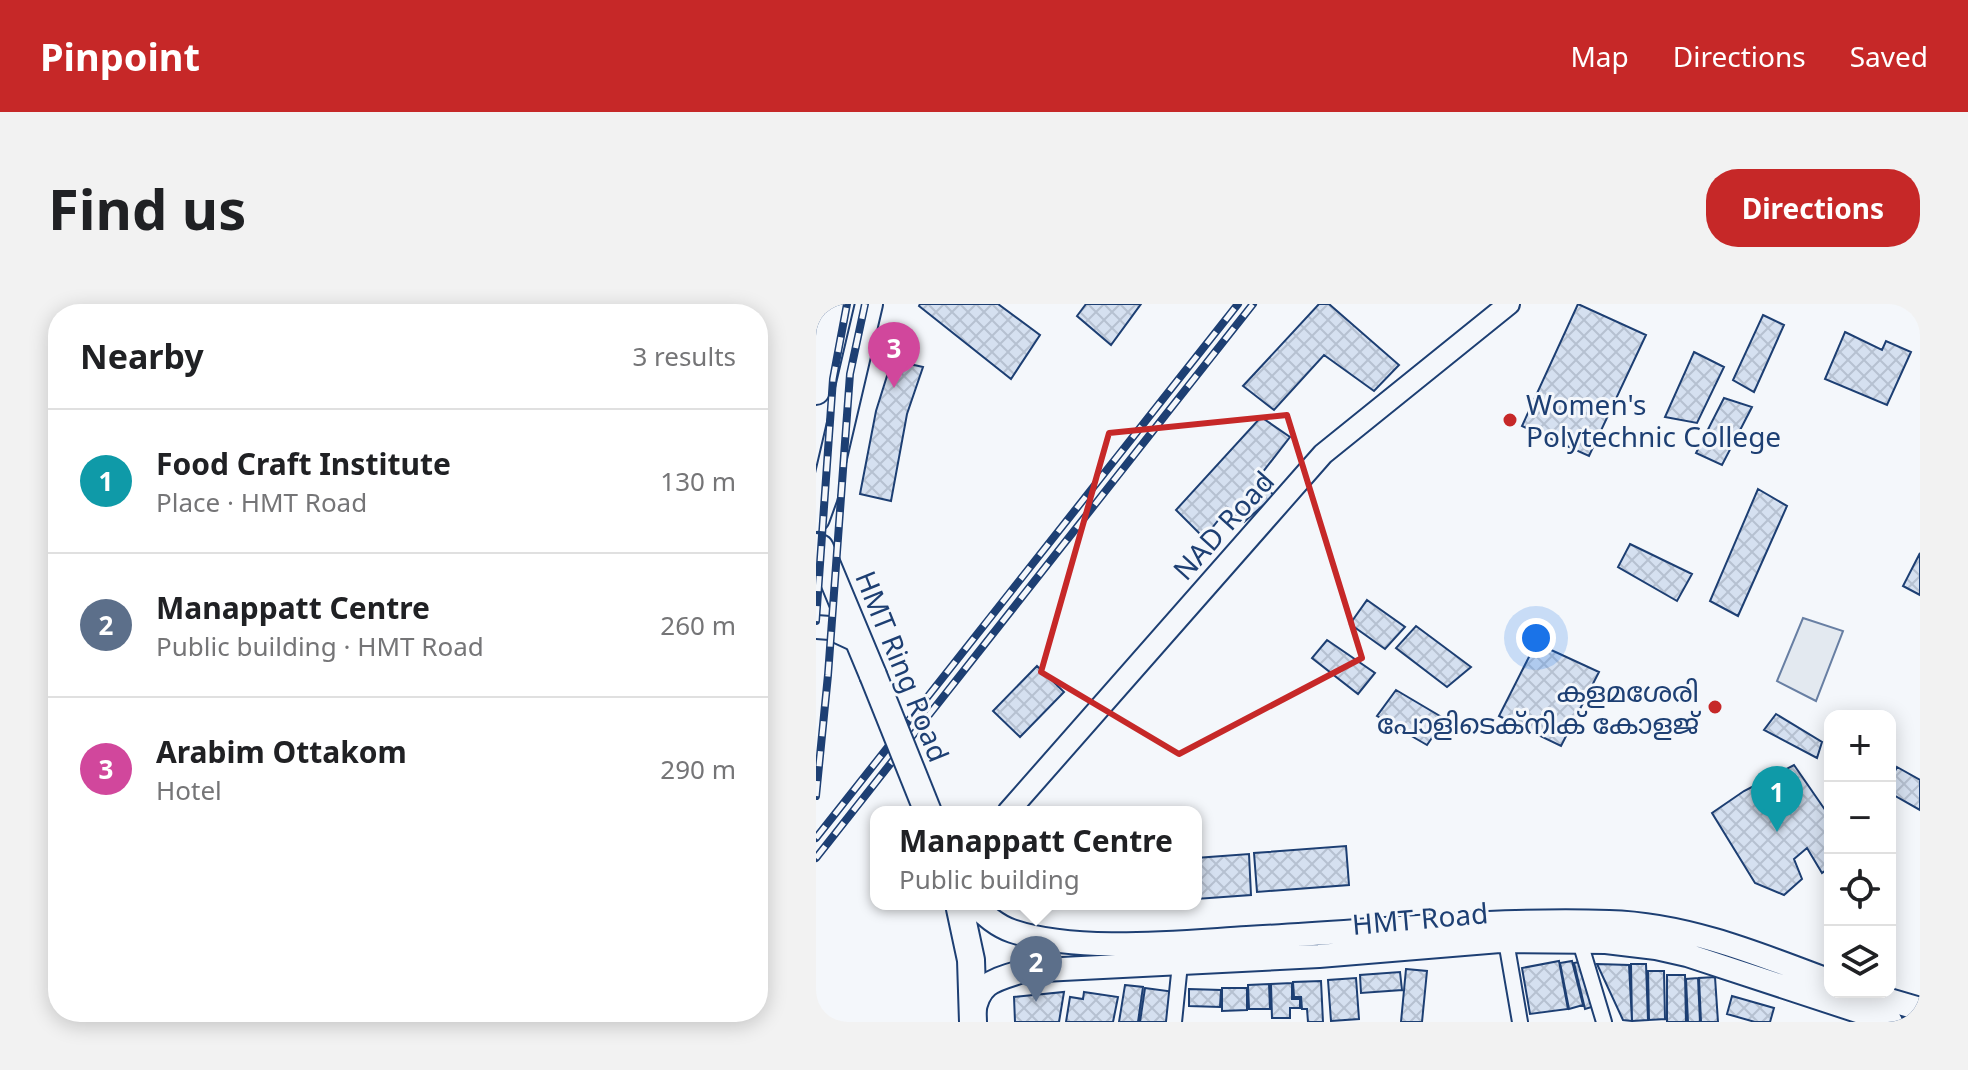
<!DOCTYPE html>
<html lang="en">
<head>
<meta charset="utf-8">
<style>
	:root { --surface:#fff; --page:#f2f2f2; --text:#202124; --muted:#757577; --line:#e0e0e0; --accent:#c62828 }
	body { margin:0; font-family:"Noto Sans","Noto Sans Malayalam",sans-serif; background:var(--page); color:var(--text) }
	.controls { position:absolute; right:24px; bottom:24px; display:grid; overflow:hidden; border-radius:16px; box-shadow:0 4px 20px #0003 }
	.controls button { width:72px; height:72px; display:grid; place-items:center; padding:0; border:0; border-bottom:2px solid var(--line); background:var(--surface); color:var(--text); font:40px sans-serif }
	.you { position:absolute; left:720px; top:334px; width:28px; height:28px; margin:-20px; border:6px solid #fff; border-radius:50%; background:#1a73e8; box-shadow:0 0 0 12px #1a73e833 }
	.badge { display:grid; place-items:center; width:52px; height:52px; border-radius:50%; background:var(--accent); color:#fff; font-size:26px; font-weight:700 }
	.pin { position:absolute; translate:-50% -66px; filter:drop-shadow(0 2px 4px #0008) }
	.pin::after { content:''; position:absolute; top:42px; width:28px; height:24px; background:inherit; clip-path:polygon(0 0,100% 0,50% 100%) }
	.popup { position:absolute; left:54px; top:502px; width:332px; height:104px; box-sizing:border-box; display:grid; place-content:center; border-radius:16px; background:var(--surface); filter:drop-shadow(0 2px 6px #0005); font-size:26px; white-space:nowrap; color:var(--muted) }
	.popup b { font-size:30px; color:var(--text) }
	.popup::after { content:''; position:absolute; left:50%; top:100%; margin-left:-16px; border:16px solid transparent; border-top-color:var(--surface) }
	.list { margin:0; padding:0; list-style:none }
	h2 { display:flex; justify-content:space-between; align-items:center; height:104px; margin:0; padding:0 32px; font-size:34px }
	h2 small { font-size:26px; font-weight:400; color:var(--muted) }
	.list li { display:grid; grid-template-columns:52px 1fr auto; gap:24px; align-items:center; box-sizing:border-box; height:144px; padding:0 32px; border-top:2px solid var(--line) }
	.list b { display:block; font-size:30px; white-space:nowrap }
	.list p { margin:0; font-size:26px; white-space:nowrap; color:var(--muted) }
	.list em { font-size:26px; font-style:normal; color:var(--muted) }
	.icon { flex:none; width:44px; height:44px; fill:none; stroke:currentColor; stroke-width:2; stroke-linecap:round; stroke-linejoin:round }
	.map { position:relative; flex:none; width:1104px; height:718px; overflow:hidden; border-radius:32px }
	header { display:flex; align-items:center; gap:48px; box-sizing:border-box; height:112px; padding:0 40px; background:var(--accent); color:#fff }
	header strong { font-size:38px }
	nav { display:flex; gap:44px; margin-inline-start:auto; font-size:28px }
	.intro { display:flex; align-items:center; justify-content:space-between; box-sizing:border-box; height:192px; padding:0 48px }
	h1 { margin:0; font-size:56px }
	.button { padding:20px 36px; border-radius:32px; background:var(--accent); color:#fff; font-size:28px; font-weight:700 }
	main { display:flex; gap:48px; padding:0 48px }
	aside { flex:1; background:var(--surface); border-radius:32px; box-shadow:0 4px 20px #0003 }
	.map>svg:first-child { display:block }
	.pitch { fill:#e3e9f0; stroke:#687fa3; stroke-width:2 }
	.building { fill:url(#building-cross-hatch); stroke:#1d3f73; stroke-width:2 }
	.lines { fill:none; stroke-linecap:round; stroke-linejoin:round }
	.street-casing { stroke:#1d3f73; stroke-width:18 }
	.secondary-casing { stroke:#1d3f73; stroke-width:24 }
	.primary-casing { stroke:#1d3f73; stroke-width:26 }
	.highway-casing { stroke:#1d3f73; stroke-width:30 }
	.street { stroke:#f4f7fb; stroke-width:14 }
	.secondary { stroke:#f4f7fb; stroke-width:20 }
	.primary { stroke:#f4f7fb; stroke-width:22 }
	.highway { stroke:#f4f7fb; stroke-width:26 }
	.rail-casing { stroke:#1d3f73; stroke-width:8 }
	.rail { stroke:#f4f7fb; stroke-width:5; stroke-dasharray:15; stroke-linecap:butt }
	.highway-bridge-casing { stroke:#1d3f73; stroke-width:30; stroke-linecap:butt }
	.highway-bridge { stroke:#f4f7fb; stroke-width:26 }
	.marked { fill:none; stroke:#c62828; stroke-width:6; stroke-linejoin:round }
	.poi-dot { fill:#c62828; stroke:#f4f7fb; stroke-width:3 }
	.labels { text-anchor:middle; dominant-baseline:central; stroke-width:6; stroke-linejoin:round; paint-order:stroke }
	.poi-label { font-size:28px; fill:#1d3f73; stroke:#f4f7fb; text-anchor:start }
	.street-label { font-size:28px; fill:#1d3f73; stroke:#f4f7fb }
</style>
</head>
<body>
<header>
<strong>Pinpoint</strong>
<nav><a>Map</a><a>Directions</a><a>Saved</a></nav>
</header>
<div class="intro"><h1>Find us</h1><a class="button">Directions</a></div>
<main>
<aside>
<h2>Nearby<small>3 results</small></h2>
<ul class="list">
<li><span class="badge" style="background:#0f9aa8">1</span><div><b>Food Craft Institute</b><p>Place · HMT Road</p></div><em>130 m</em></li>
<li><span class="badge" style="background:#5c6f8a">2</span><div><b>Manappatt Centre</b><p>Public building · HMT Road</p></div><em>260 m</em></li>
<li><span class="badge" style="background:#d1479c">3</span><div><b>Arabim Ottakom</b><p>Hotel</p></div><em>290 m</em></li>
</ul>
</aside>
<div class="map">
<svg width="1104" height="718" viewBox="0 0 1104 718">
	<defs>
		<pattern id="building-cross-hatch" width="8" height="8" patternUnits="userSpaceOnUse" patternTransform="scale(2)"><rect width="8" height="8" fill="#d5e0f0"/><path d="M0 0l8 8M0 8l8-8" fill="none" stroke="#b6c1d1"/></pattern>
	</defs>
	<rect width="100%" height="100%" fill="#f4f7fb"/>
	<path class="pitch" d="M987,314L1027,327L1000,397L961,377Z"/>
	<path class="building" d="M104,0H182L224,31L195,75L103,2Z
		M270,0H325L295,41L261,12Z
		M503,0H513L583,61L558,87L508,51L458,106L427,82Z
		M762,0L830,31L773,152L706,122Z
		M947,11L968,21L938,88L917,76Z
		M1029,28L1066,46L1070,37L1095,48L1071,101L1009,75Z
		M878,48L908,63L881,119L849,113Z
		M76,56L107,63L91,110L75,197L44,190L60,107Z
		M908,94L936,103L906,161L880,149Z
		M445,113L474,133L443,173L458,192L428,218L412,204L388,234L360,206Z
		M942,185L971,202L922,312L894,297Z
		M814,240L876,270L861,297L802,263Z
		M1104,249V291L1087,282Z
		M551,296L589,323L569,345L534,320Z
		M600,322L655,363L631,383L580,344Z
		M511,336L559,369L542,390L496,354Z
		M720,339L783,368L745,442L683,412Z
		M221,362L248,388L204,433L177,407Z
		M580,386L629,415L611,441L561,412Z
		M960,410L1006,438L1001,454L948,426Z
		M978,461L1014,513V563L1006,569L991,544L978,555L986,575L968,591L939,579L896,509L928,487Z
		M1081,463L1104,476V506L1074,489V477Z
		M530,542L533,581L441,588L438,549Z
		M433,550L435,591L380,595V554Z
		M743,657L752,705L714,710L706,664Z
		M756,657L767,701L753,705L744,659Z
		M769,657L782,701L769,705L758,659Z
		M781,660L813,661L816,717L807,716Z
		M815,660H830L832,716L816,717Z
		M590,665L611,667L606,718H585Z
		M832,667H848L849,715L833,716Z
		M584,668L586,686L545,689L544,671Z
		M851,671H869L870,718H851Z
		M899,673L902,718H885L883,674Z
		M540,674L543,715L515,717L512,676Z
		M882,674L884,718H872L870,675Z
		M505,677L507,718H492L491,705H486L485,693H478L477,678Z
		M476,679V695H484V704H474V714H456L455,680Z
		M453,680L454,705H433L432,681Z
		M309,681L327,683L322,718H303Z
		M329,684L359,688L354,718H324Z
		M406,684H431V706L406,707Z
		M373,685L405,686L404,703L373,702Z
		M248,688L243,718H199L198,693Z
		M268,688L302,693L297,718H250L254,693L267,695Z
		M916,692L958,704L954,718H939L911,710Z"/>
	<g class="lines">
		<defs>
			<path id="street" d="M690,637L704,718
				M764,638L788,718
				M358,718L364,660"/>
			<path id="secondary" d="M192,508L507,150L693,0"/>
			<path id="primary" d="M0,323L14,324L42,337
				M157,600C169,611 181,622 196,627C261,649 363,638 431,634C551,628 673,614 793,618C870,620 943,650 1014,677
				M1046,688L1104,705
				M158,709C163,677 180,676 207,667L503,652L684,637L790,638L840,644L871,651L1075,718"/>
			<path id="highway" d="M0,87L16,0
				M0,214L8,192L53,0
				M0,243L4,244L57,371
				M143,600L155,656L157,718"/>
		</defs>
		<use href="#street" class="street-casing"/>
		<use href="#secondary" class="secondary-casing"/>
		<use href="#primary" class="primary-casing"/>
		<use href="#highway" class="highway-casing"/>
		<use href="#street" class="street"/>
		<use href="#secondary" class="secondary"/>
		<use href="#primary" class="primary"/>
		<use href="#highway" class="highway"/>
		<defs>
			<path id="rail" d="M0,317L17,75L31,0
				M0,492L12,371L34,70L49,0
				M0,534L422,0
				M0,554L437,0"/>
		</defs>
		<use href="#rail" class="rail-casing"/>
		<use href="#rail" class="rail"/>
		<defs>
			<path id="highway-bridge" d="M57,371L112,508"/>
		</defs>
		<use href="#highway-bridge" class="highway-bridge-casing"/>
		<use href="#highway-bridge" class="highway-bridge"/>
	</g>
	<path class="marked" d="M471,111L546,354L363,450L225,368L293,129Z"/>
	<g class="poi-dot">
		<circle cx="694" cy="116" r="8"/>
		<circle cx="899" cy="403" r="8"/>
	</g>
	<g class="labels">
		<g class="poi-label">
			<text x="710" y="100">Women's<tspan x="710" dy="32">Polytechnic College</tspan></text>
			<text x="883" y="387" text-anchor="end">കളമശേരി<tspan x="883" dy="32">പോളിടെക്നിക് കോളജ്</tspan></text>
		</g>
		<g class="street-label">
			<text transform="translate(407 221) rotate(-48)">NAD Road</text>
			<text transform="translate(87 362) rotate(68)">HMT Ring Road</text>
			<text transform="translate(604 614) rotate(-5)">HMT Road</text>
		</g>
	</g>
</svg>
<div class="controls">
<button>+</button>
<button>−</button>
<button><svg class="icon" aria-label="locate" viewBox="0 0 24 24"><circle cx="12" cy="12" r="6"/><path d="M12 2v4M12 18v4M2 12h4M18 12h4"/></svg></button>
<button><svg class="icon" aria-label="layers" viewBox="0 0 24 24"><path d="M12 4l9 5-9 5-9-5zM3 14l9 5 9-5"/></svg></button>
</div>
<div class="you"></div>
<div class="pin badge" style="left:961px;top:528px;background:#0f9aa8">1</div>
<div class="pin badge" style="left:220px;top:698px;background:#5c6f8a">2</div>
<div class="popup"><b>Manappatt Centre</b>Public building</div>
<div class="pin badge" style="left:78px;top:84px;background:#d1479c">3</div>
</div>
</main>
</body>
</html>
